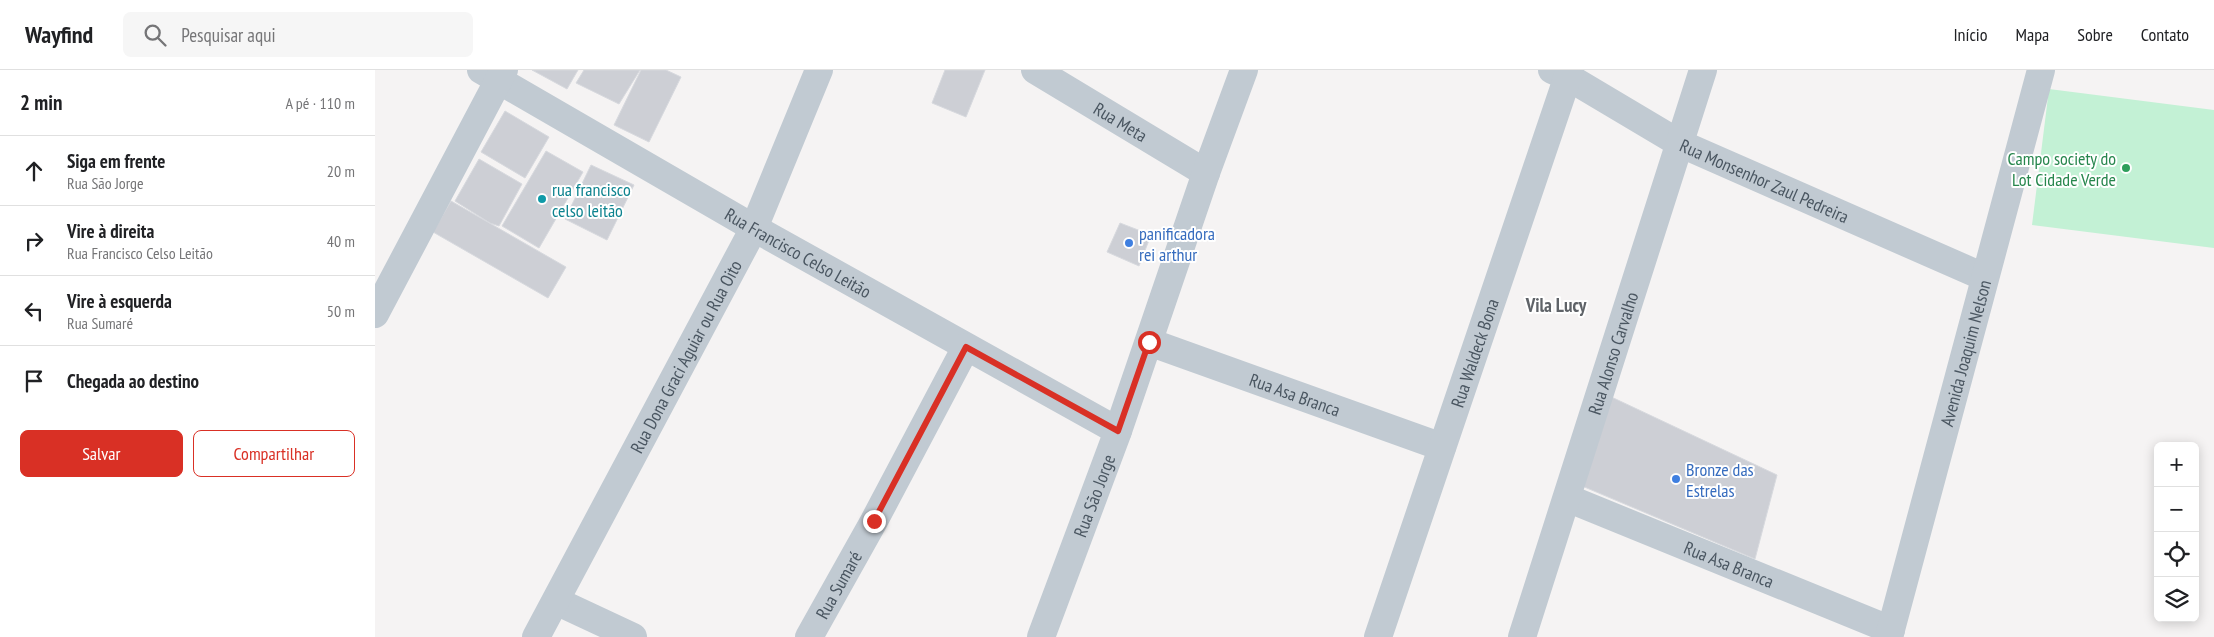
<!DOCTYPE html>
<html lang="pt">
<head>
<meta charset="utf-8">
<style>
	:root { --surface:#fff; --page:#f6f6f6; --text:#202124; --muted:#757577; --line:#e0e0e0; --accent:#d93025 }
	body { margin:0; font-family:"PT Sans Narrow",sans-serif; background:var(--page); color:var(--text) }
	.controls { position:absolute; right:15px; bottom:15px; display:grid; overflow:hidden; border-radius:8px; box-shadow:0 2px 12px #0003 }
	.controls button { width:45px; height:45px; display:grid; place-items:center; padding:0; border:0; border-bottom:1px solid var(--line); background:var(--surface); color:var(--text); font:25px sans-serif }
	.stop { position:absolute; width:15px; height:15px; margin:-11px; border:4px solid #d93025; border-radius:50%; background:#fff }
	.stop.end { background:#d93025; border-color:#fff; box-shadow:0 1px 5px #0008 }
	.list { margin:0; padding:0; list-style:none }
	h2 { display:flex; justify-content:space-between; align-items:center; height:65px; margin:0; padding:0 20px; font-size:21px }
	h2 small { font-size:16px; font-weight:400; color:var(--muted) }
	.list li { display:grid; grid-template-columns:32px 1fr auto; gap:15px; align-items:center; box-sizing:border-box; height:70px; padding:0 20px; border-top:1px solid var(--line) }
	.list b { display:block; font-size:19px; white-space:nowrap }
	.list p { margin:0; font-size:16px; white-space:nowrap; color:var(--muted) }
	.list em { font-size:16px; font-style:normal; color:var(--muted) }
	.actions { display:flex; gap:10px; padding:15px 20px }
	.actions a { flex:1; padding:11px 0; border:1px solid var(--accent); border-radius:8px; text-align:center; font-size:18px; color:var(--accent) }
	.actions .main { background:var(--accent); color:#fff }
	.icon { flex:none; width:28px; height:28px; fill:none; stroke:currentColor; stroke-width:2; stroke-linecap:round; stroke-linejoin:round }
	.map { position:relative; flex:none; width:1839px; height:567px; overflow:hidden }
	header { display:flex; align-items:center; gap:30px; box-sizing:border-box; height:70px; padding:0 25px; background:var(--surface); border-bottom:1px solid var(--line) }
	header strong { font-size:24px }
	nav { display:flex; gap:28px; margin-inline-start:auto; font-size:18px }
	.search { width:350px; height:45px; background:var(--page); display:flex; align-items:center; gap:12px; box-sizing:border-box; padding:0 18px; border-radius:8px; color:var(--muted); font-size:19px }
	main { display:flex }
	aside { flex:1; background:var(--surface) }
	.map>svg:first-child { display:block }
	.green { fill:#c3f1d5 }
	.building { fill:#cdcfd5; stroke:#d7d9de }
	.lines { fill:none; stroke-linecap:round; stroke-linejoin:round }
	.minor { stroke:#c1cad2; stroke-width:28 }
	.route { stroke:#d93025; stroke-width:6 }
	.leisure-dot { fill:#2e9e5b; stroke:#fff; stroke-width:2 }
	.culture-dot { fill:#0f9aa8; stroke:#fff; stroke-width:2 }
	.shop-dot { fill:#3f7fe0; stroke:#fff; stroke-width:2 }
	.labels { text-anchor:middle; dominant-baseline:central; stroke-width:4; stroke-linejoin:round; paint-order:stroke }
	.street-label { font-size:18px; fill:#4a5661; stroke:#fff }
	.leisure-label { font-size:18px; fill:#27864d; stroke:#fff; text-anchor:end }
	.culture-label { font-size:18px; fill:#0d838f; stroke:#fff; text-anchor:start }
	.shop-label { font-size:18px; fill:#366cbe; stroke:#fff; text-anchor:start }
	.neighbourhood-label { font-size:19px; font-weight:bold; fill:#5f6368; stroke:#fff }
</style>
</head>
<body>
<header>
<strong>Wayfind</strong>
<div class="search"><svg class="icon" aria-label="search" viewBox="0 0 24 24"><circle cx="10" cy="10" r="6"/><path d="M15 15l6 6"/></svg>Pesquisar aqui</div>
<nav><a>Início</a><a>Mapa</a><a>Sobre</a><a>Contato</a></nav>
</header>
<main>
<aside>
<h2>2 min<small>A pé · 110 m</small></h2>
<ul class="list">
<li><svg class="icon" aria-label="ahead" viewBox="0 0 24 24"><path d="M12 20V5M6 11l6-6 6 6"/></svg><div><b>Siga em frente</b><p>Rua São Jorge</p></div><em>20 m</em></li>
<li><svg class="icon" aria-label="right" viewBox="0 0 24 24"><path d="M7 20v-9h11M14 6l5 5-5 5"/></svg><div><b>Vire à direita</b><p>Rua Francisco Celso Leitão</p></div><em>40 m</em></li>
<li><svg class="icon" aria-label="left" viewBox="0 0 24 24"><path d="M17 20v-9H6M10 6l-5 5 5 5"/></svg><div><b>Vire à esquerda</b><p>Rua Sumaré</p></div><em>50 m</em></li>
<li><svg class="icon" aria-label="arrive" viewBox="0 0 24 24"><path d="M6 21V4h12l-3 4 3 4H6"/></svg><div><b>Chegada ao destino</b></div></li>
</ul>
<div class="actions"><a class="main">Salvar</a><a>Compartilhar</a></div>
</aside>
<div class="map">
<svg width="1839" height="567" viewBox="0 0 1839 567">
	<rect width="100%" height="100%" fill="#f5f3f3"/>
	<path class="green" d="M1674,19L1839,40V178L1657,155Z"/>
	<path class="building" d="M157,0H203L192,19Z
		M209,0H265L244,34L201,13Z
		M266,0H291L306,7L274,72L239,55Z
		M570,0H610L591,47L557,33Z
		M130,41L174,67L150,108L106,82Z
		M171,81L208,102L164,178L127,156Z
		M104,89L147,114L124,156L115,153L80,131Z
		M216,95L259,115L232,170L190,149Z
		M76,131L191,197L173,228L58,162Z
		M745,153L776,165L764,196L732,182Z
		M1230,324L1402,405L1380,489L1200,413Z"/>
	<g class="lines">
		<g class="minor">
			<path id="s1" d="M106,0L379,158L743,361"/>
			<path id="s2" d="M660,0L831,103"/>
			<path id="s3" d="M1177,0L1193,7L1304,73L1609,207"/>
			<path d="M0,244L129,0"/>
			<path id="s4" d="M774,272L1067,377"/>
			<path id="s5" d="M1192,428L1516,560"/>
			<path d="M181,531L258,567"/>
			<path id="s6" d="M161,567L379,158L444,0"/>
			<path id="s7" d="M434,567L499,451L591,277"/>
			<path id="s8" d="M666,567L743,361L831,103L869,0"/>
			<path id="s9" d="M1003,567L1195,0"/>
			<path id="s10" d="M1147,567L1328,0"/>
			<path id="s11" d="M1514,567L1666,0"/>
		</g>
	</g>
	<g class="lines">
		<path class="route" d="M499,451L591,277L743,361L774,272"/>
	</g>
	<circle class="leisure-dot" cx="1751" cy="98" r="5"/>
	<circle class="culture-dot" cx="167" cy="129" r="5"/>
	<g class="shop-dot">
		<circle cx="754" cy="173" r="5"/>
		<circle cx="1301" cy="409" r="5"/>
	</g>
	<g class="labels">
		<g class="street-label">
			<text stroke="none"><textPath href="#s2" startOffset="100">Rua Meta</textPath></text>
			<text stroke="none"><textPath href="#s3" startOffset="240">Rua Monsenhor Zaul Pedreira</textPath></text>
			<text stroke="none"><textPath href="#s1" startOffset="366">Rua Francisco Celso Leitão</textPath></text>
			<text stroke="none"><textPath href="#s9" startOffset="300">Rua Waldeck Bona</textPath></text>
			<text stroke="none"><textPath href="#s11" startOffset="294">Avenida Joaquim Nelson</textPath></text>
			<text stroke="none"><textPath href="#s10" startOffset="298">Rua Alonso Carvalho</textPath></text>
			<text stroke="none"><textPath href="#s6" startOffset="318">Rua Dona Graci Aguiar ou Rua Oito</textPath></text>
			<text stroke="none"><textPath href="#s4" startOffset="155">Rua Asa Branca</textPath></text>
			<text stroke="none"><textPath href="#s8" startOffset="151">Rua São Jorge</textPath></text>
			<text stroke="none"><textPath href="#s5" startOffset="175">Rua Asa Branca</textPath></text>
			<text stroke="none"><textPath href="#s7" startOffset="60">Rua Sumaré</textPath></text>
		</g>
		<g class="leisure-label">
			<text x="1741" y="88">Campo society do<tspan x="1741" dy="21">Lot Cidade Verde</tspan></text>
		</g>
		<g class="culture-label">
			<text x="177" y="119">rua francisco<tspan x="177" dy="21">celso leitão</tspan></text>
		</g>
		<g class="shop-label">
			<text x="764" y="163">panificadora<tspan x="764" dy="21">rei arthur</tspan></text>
			<text x="1311" y="399">Bronze das<tspan x="1311" dy="21">Estrelas</tspan></text>
		</g>
		<g class="neighbourhood-label">
			<text x="1181" y="235">Vila Lucy</text>
		</g>
	</g>
</svg>
<div class="controls">
<button>+</button>
<button>−</button>
<button><svg class="icon" aria-label="locate" viewBox="0 0 24 24"><circle cx="12" cy="12" r="6"/><path d="M12 2v4M12 18v4M2 12h4M18 12h4"/></svg></button>
<button><svg class="icon" aria-label="layers" viewBox="0 0 24 24"><path d="M12 4l9 5-9 5-9-5zM3 14l9 5 9-5"/></svg></button>
</div>
<div class="stop" style="left:774px;top:272px"></div>
<div class="stop end" style="left:499px;top:451px"></div>
</div>
</main>
</body>
</html>
